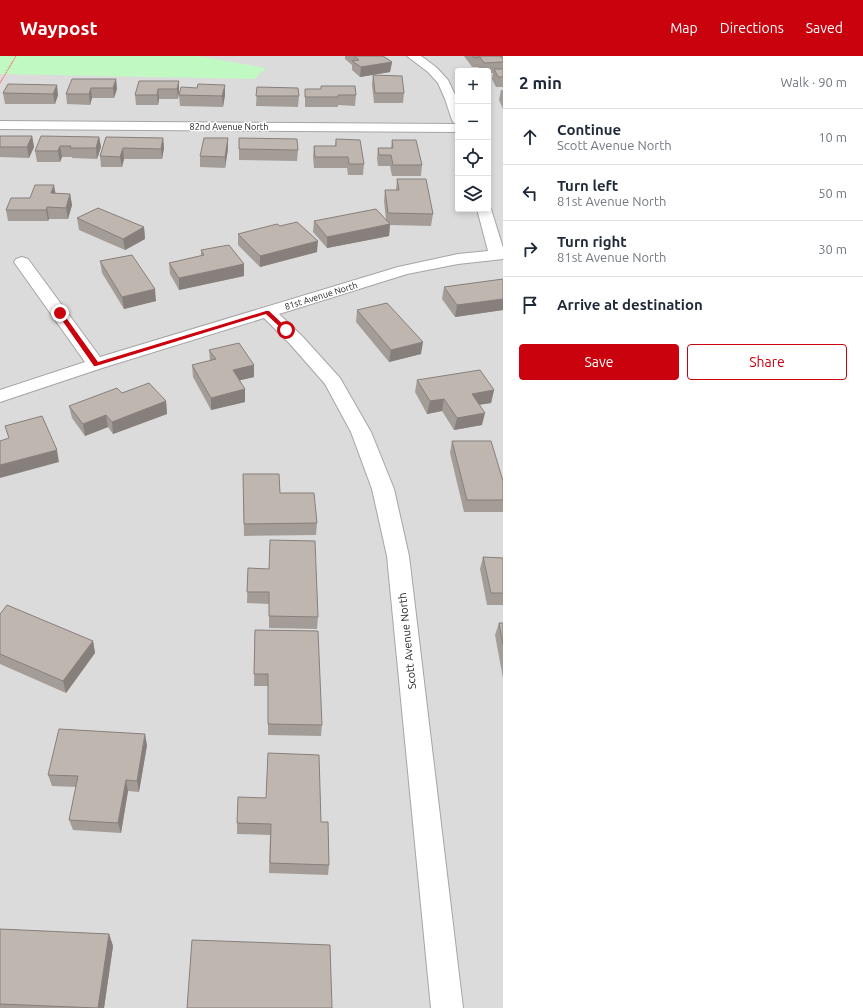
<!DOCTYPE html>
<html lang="en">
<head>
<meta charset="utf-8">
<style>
	:root { --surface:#fff; --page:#f2f2f3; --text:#1f2937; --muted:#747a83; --line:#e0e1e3; --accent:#ca020d }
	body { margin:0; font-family:Ubuntu,sans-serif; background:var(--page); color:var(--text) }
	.controls { position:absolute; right:12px; top:12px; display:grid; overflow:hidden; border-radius:4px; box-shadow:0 2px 6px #0003 }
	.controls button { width:36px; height:36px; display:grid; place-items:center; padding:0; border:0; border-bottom:1px solid var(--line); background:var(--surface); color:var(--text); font:20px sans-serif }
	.stop { position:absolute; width:12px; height:12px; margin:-9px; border:3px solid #ca020d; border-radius:50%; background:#fff }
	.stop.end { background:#ca020d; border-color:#fff; box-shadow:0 1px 4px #0008 }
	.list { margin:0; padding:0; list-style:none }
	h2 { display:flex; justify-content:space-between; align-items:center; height:52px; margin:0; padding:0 16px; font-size:17px }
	h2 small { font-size:13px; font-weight:400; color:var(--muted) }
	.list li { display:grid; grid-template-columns:26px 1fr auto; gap:12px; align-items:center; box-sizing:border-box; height:56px; padding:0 16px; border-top:1px solid var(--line) }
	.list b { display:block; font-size:15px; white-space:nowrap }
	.list p { margin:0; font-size:13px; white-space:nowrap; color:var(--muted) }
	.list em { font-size:13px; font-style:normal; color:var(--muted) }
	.actions { display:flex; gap:8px; padding:12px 16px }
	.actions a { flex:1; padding:9px 0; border:1px solid var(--accent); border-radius:4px; text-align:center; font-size:14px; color:var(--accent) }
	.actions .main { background:var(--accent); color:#fff }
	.icon { flex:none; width:22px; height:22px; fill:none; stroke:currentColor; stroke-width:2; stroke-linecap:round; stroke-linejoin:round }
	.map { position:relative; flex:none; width:503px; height:952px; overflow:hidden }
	header { display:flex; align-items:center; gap:24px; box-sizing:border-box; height:56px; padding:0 20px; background:var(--accent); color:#fff }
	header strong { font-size:19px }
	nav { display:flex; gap:22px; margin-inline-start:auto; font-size:14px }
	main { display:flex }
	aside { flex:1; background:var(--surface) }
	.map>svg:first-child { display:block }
	.residential { fill:#dcdbdb; fill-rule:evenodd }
	.park { fill:#c1f9c3 }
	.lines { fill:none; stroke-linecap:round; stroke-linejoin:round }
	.minor-casing { stroke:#a5a5a5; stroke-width:2 }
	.path { stroke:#f8736c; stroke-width:1.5; stroke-dasharray:1 1; stroke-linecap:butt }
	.minor { fill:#fff; fill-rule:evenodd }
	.wall { fill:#a49d97 }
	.shaded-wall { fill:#867f7b }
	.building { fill:#bfb6b0; stroke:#867f7b }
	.route { fill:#ca020d }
	.labels { text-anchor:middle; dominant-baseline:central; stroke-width:3; stroke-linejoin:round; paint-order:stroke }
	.far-street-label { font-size:9px; fill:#1e1e1e; stroke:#fff }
	.street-label { font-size:11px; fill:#1e1e1e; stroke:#fff }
</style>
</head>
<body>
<header>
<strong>Waypost</strong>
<nav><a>Map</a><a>Directions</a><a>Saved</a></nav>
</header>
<main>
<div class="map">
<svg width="503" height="952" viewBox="0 0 503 952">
	<rect width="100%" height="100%" fill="#efebe4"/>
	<path class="residential" d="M0,0H503V952H0ZM458,15H488V153H458Z"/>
	<path class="park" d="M0,0H198L266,12L254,23L0,18Z"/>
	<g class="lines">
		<defs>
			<path id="minor" d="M407,0H421L436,11L448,24L458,45V68L454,67L452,64L445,43L438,27L428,16Z
				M0,65L458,68V76L0,73Z
				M488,150L491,153L503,192V203L458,208L407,218L279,258L302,280L340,322L371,376L394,433L409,500L463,952H431L387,500L372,433L351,376L325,328L290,288L264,262L102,312L0,346V334L85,306L14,206L16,203L22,201L28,203L100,301L398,211L458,198L488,195L477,153H488Z"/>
		</defs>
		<use href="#minor" class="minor-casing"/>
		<path class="path" d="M0,27L16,0"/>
		<use href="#minor" class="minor"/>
	</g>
	<path class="wall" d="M345,0H383L392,6L390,16L360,21L352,14V9L345,3Z
		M464,0H503V31H496L492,23L493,17H488V15H481L478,11H472Z
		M373,19L404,37L403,47H374L372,29Z
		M116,23L117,33L114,42H92L90,49L67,48L66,38Z
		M179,25V35L178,43H159L158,49H136L135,39Z
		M8,28L58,39L55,48H5L3,37Z
		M257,31L299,40L298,51L256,50Z
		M305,33L356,39L355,50L338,49V51H305Z
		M501,34H503V53L499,44Z
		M179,39H225L223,51L180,50Z
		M0,80H32L34,91L29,102L0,101Z
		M99,81L101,91L97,103L72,102V101H62L60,106H37L35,95Z
		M106,81L163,82L164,92L162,103H124L122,111H101L100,100Z
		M228,82V93L225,112L200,111V100Z
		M336,83L364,108L363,119H348L347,112H314L313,101L314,90H335Z
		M392,84L422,109L421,120H392L390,110H378L377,102L378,92H391Z
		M239,93L298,94L297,105L239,104Z
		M397,123L433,158L431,170L390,169L389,180L327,192L313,176L314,165L386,164L384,145L385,134H396Z
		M56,138H70L72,149L68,163H49L48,165H8L6,154L30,142Z
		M77,162L144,171L145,183L125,194L79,174Z
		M280,170L317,196L260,211L238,189V178Z
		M201,194L244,208V220L179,234L170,218L169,207L201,200Z
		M100,205L156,245L124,253L102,217Z
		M503,223V254L455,261L442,243L444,231Z
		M357,254L421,298L389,306L356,266Z
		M209,294L254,309V321L240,324L245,346L211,354L193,321L192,309L210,305Z
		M417,324L494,334L491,347L479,349L482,369L454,374L442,355L427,358L415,336Z
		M122,337L166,345L167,358L113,378L108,371L85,380L72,362L69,350Z
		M452,385L503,444V456H464L450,397Z
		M243,418L280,437L317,467L316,479L244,480Z
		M483,501L503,502V549H487L480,513Z
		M248,512L318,561L317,573L269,572V548L247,547Z
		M0,558L93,585L95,597L66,637L0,608Z
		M499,567H503V622L495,579Z
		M255,574L322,669L321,680L268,679V630H254Z
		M147,689L139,736L128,735L121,777L73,774L69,764L76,731L52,730L48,719Z
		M321,766L329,809L328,819L269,817L270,779L237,778V767Z
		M0,873L109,878L113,890L104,952H0Z"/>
	<path class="shaded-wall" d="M392,6L390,16L360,21L361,11Z
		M116,23L117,33L114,42L113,32Z
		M179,25V35L178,43L177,33Z
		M57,29L58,39L55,48L53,38Z
		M225,29V39L223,51L222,40Z
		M91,32L92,42L90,49L89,38Z
		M158,33L159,43L158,49L157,39Z
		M32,80L34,91L29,102L27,91Z
		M99,81L101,91L97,103L96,92Z
		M163,82L164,92L162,103L161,93Z
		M228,82V93L225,112V101Z
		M60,90L62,101L60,106L58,95Z
		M123,92L124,103L122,111L120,101Z
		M54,129L56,140L51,137Z
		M70,138L72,149L68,163L66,152Z
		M47,151L49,163L48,165L46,154Z
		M390,168L389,180L327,192V181Z
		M144,171L145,183L125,194L123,183Z
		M318,185L317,196L260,211V200Z
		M244,208V220L179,234V222Z
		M155,233L156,245L124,253L122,241Z
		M503,243V254L455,261L457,249Z
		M423,286L421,298L389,306L391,294Z
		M254,309V321L233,326V314Z
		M245,333V346L211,354V342Z
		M494,334L491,347L469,350L472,338Z
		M444,343L442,355L427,358L430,345Z
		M166,345L167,358L113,378L112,366Z
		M485,357L482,369L454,374L457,362Z
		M106,359L108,371L85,380L83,368Z
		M57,394L59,406L0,422V409Z
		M93,585L95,597L66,637L63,625Z
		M145,678L147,689L139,736L137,725Z
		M126,724L128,735L121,777L118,767Z
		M109,878L113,890L104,952H98Z"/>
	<path class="building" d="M354,0H383L392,6L361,11L352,5L359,4Z
		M473,0H500L503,3V6L484,7L480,1L474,2Z
		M494,13H503V21H498Z
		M373,19L402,20L404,37H375Z
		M72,23H116L113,32H91L89,38H66Z
		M139,25H179L177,33H158L157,39H135Z
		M8,28L57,29L53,38L3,37Z
		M198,28L225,29L222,40L179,39L181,31L197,32Z
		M321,30H355L356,39H338V41H305V33H321Z
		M257,31L298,32L299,40H256Z
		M0,80H32L27,91H0Z
		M41,80L99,81L96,92H70L71,90H60L58,95H35Z
		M106,81L163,82L161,93L123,92L120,101L100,100Z
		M204,82H228L225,101L200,100Z
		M239,82L297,83L298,94L239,93Z
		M336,83L360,84L364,108H349L348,101H315L314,90H336Z
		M392,84H416L422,109H393L391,99H379L378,92H393Z
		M397,123H426L433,158L388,157L385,134H399Z
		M35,129H54L51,137L70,138L66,152L47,151L46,154H6L11,142H30Z
		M98,152L144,171L123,183L77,162Z
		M376,153L390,168L327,181L314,165Z
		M297,166L318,185L260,200L238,178L277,168L280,170Z
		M229,189L244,208L179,222L169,207L204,199L201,194Z
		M132,199L155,233L122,241L100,205Z
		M503,223V243L457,249L444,231Z
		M387,247L423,286L391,294L357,254Z
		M239,287L254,309L233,314L245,333L211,342L192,309L216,303L209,294Z
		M480,314L494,334L472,338L485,357L457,362L444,343L430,345L417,324Z
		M149,327L166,345L112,366L106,359L83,368L69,350L117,332L122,337Z
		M42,360L57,394L0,409V385L9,382L5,370Z
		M452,385H491L503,425V444H467Z
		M243,418H279L280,437H314L317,467L244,468Z
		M270,484L315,485L318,561L269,560V536H247L248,512L269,513Z
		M483,501L503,502V537H491Z
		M7,549L93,585L63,625L0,598V558Z
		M499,567H503V589Z
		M255,574L318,575L322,669L268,668V618H254Z
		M59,673L145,678L137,725L126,724L118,767L69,764L78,720L48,719Z
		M268,697L319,699L321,766H328L329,809L270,807L271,768L237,767L238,741L266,742Z
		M0,873L109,878L98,952L0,948Z
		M192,884L330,889L332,952H187Z"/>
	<path class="route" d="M266,255H269L287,272V275H284L266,258L96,310H94L57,257L62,256L98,306Z"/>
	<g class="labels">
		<g class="far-street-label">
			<text x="229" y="71">82nd Avenue North</text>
			<text transform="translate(321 240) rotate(-17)">81st Avenue North</text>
		</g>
		<g class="street-label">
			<text transform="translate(407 585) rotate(-96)">Scott Avenue North</text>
		</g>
	</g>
</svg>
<div class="controls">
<button>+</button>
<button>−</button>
<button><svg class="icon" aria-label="locate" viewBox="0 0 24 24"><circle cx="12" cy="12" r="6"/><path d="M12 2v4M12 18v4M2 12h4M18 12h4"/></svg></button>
<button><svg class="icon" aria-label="layers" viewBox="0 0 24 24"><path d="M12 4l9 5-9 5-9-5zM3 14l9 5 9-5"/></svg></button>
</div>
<div class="stop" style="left:286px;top:274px"></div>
<div class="stop end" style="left:60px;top:257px"></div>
</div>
<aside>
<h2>2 min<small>Walk · 90 m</small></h2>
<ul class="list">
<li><svg class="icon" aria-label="ahead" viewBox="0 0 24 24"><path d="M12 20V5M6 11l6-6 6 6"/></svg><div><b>Continue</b><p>Scott Avenue North</p></div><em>10 m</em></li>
<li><svg class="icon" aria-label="left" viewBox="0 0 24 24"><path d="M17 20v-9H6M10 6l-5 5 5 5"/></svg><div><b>Turn left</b><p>81st Avenue North</p></div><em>50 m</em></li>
<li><svg class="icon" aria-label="right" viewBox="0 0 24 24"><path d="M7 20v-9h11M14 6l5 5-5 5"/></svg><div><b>Turn right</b><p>81st Avenue North</p></div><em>30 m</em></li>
<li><svg class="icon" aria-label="arrive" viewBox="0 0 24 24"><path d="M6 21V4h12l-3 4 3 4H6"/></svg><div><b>Arrive at destination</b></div></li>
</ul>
<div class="actions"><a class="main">Save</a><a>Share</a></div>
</aside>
</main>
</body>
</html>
